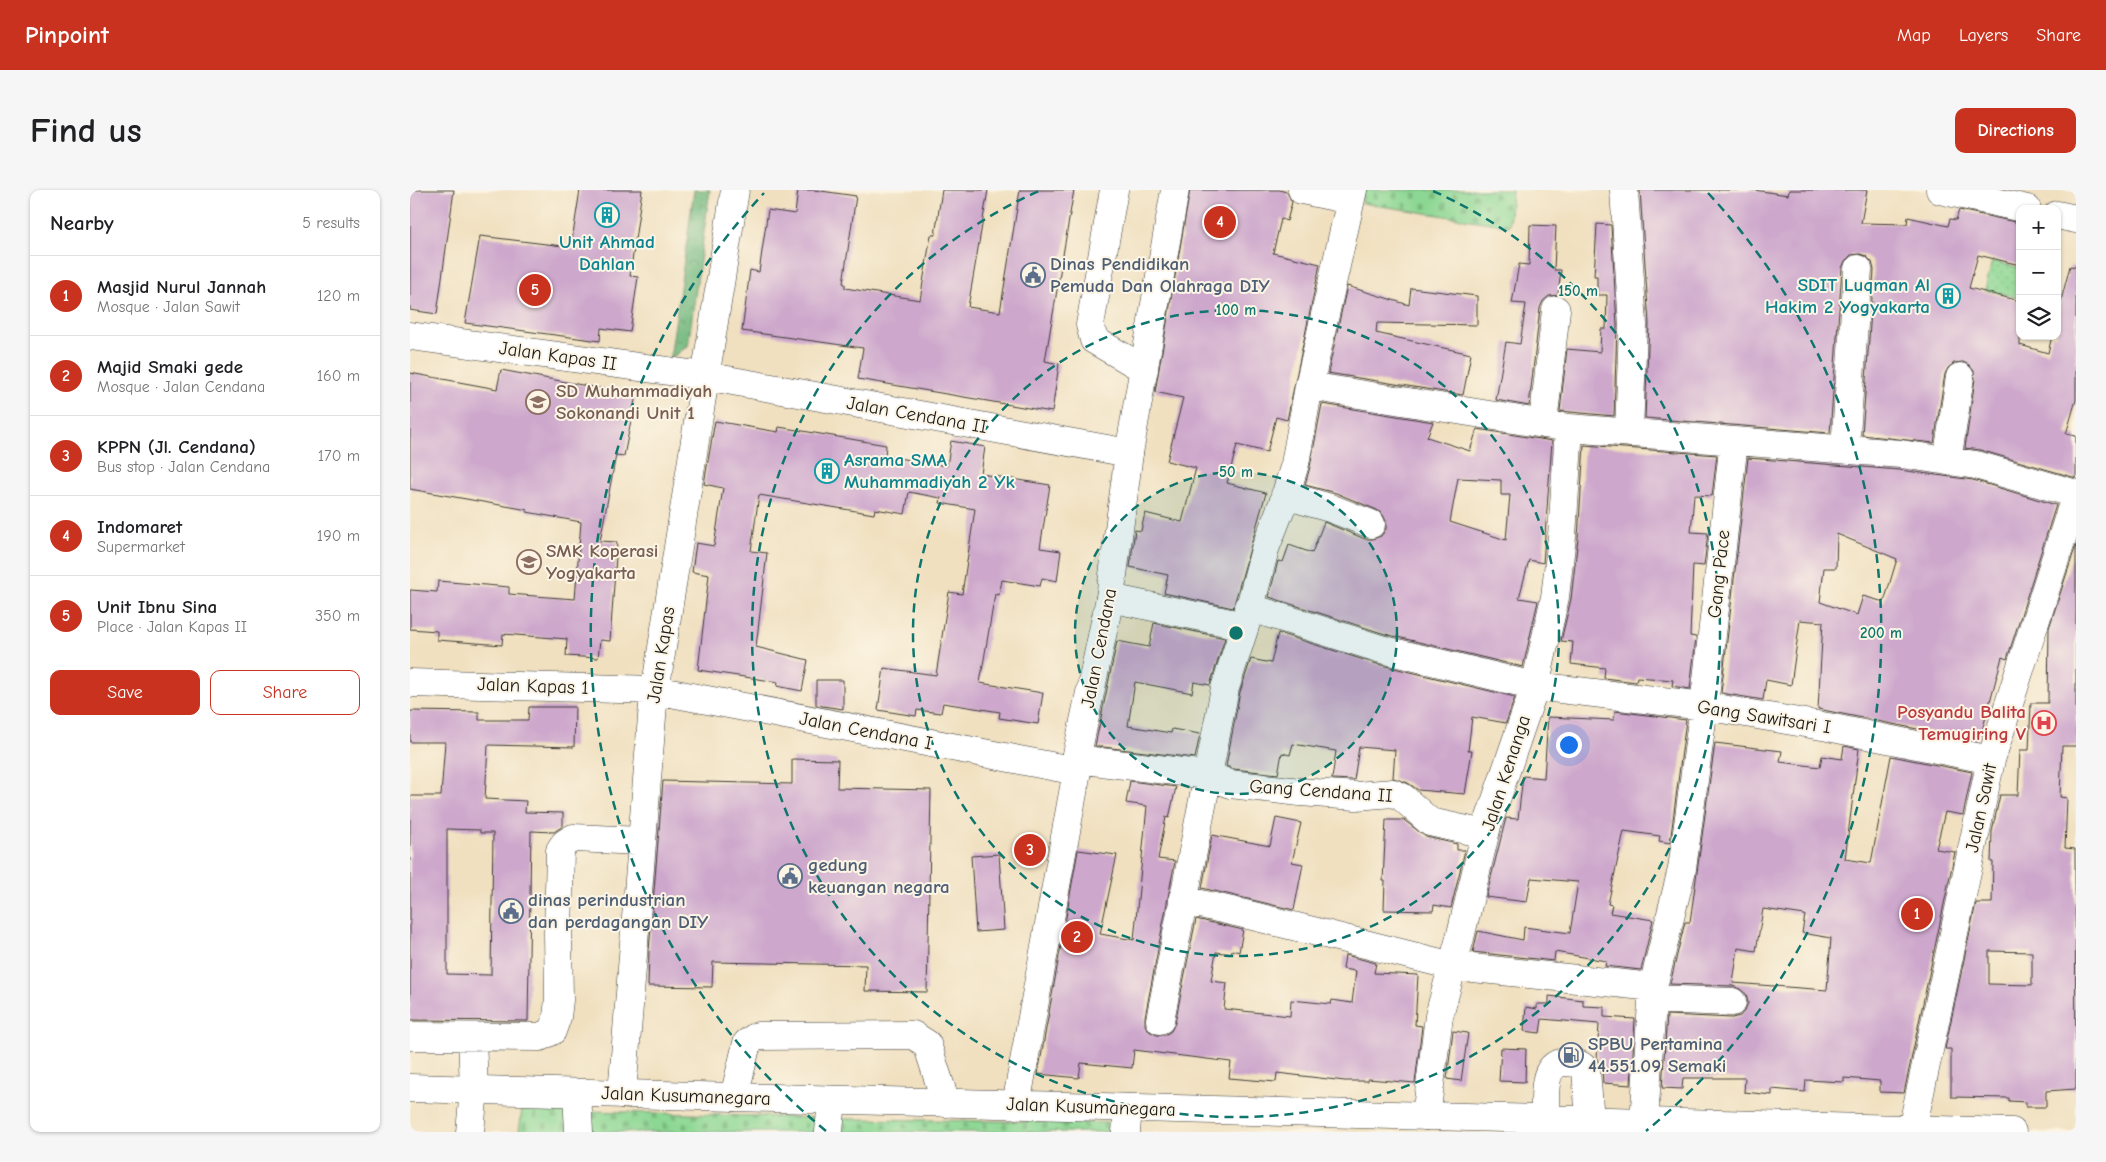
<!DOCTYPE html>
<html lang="en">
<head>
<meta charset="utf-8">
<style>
	:root { --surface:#fff; --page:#f6f6f6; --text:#202124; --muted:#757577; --line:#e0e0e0; --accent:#c8321e }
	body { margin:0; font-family:"Comic Neue",sans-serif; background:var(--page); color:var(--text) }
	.controls { position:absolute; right:15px; top:15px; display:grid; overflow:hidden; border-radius:10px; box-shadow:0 1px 4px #0004 }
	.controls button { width:45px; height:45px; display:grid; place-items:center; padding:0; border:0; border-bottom:1px solid var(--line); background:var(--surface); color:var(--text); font:25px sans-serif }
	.you { position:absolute; left:1158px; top:554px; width:18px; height:18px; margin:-12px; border:4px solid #fff; border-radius:50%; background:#1a73e8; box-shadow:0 0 0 8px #1a73e833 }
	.badge { display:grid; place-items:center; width:32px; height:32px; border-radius:50%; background:var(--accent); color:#fff; font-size:16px; font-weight:700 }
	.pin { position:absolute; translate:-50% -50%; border:2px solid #fff; box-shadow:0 1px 5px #0006 }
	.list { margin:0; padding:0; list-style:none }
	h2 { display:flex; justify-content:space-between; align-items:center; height:65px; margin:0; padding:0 20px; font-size:21px }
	h2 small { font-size:16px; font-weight:400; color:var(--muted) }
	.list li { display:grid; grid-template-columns:32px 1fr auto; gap:15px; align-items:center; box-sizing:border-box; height:80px; padding:0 20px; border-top:1px solid var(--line) }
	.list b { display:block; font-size:19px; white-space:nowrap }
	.list p { margin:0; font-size:16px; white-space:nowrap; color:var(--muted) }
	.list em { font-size:16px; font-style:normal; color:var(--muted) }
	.actions { display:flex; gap:10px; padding:15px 20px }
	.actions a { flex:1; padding:11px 0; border:1px solid var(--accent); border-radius:10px; text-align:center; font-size:18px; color:var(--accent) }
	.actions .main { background:var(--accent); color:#fff }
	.icon { flex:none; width:28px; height:28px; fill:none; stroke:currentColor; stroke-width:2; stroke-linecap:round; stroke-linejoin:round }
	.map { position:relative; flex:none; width:1666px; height:942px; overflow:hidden; border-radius:10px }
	header { display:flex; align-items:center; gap:30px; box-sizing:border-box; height:70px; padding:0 25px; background:var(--accent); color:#fff }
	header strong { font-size:24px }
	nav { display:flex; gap:28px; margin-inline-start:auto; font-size:18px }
	.intro { display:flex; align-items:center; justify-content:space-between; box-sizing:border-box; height:120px; padding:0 30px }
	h1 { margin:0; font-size:35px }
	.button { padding:12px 22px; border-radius:10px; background:var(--accent); color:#fff; font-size:18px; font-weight:700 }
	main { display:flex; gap:30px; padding:0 30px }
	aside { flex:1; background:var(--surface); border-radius:10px; box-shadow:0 1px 4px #0004 }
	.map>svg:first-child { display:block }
	.green { fill:url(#green-dots); stroke:#547a58 }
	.forest { fill:url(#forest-crowns); stroke:#466a4c }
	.cemetery { fill:url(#cemetery-stones); stroke:#547a58 }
	.building { fill:#cda7cc; fill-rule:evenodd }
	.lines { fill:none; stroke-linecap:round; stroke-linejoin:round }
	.minor-casing { stroke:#3c3935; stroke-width:29 }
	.major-casing { stroke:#3c3935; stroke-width:29 }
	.minor { stroke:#fff; stroke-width:28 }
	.major { stroke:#fff; stroke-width:28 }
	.ring { fill:none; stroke:#0f766e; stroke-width:2.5; stroke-dasharray:9 6 }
	.labels { text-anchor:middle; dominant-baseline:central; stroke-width:4; stroke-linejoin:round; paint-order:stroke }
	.culture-label { font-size:19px; font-weight:bold; fill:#0d838f; stroke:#fcf5e5 }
	.service-label { font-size:19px; font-weight:bold; fill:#4e5e75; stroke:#fcf5e5; text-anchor:start }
	.street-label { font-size:19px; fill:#1c1c1c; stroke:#fcf5e5 }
	.education-label { font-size:19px; font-weight:bold; fill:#785e54; stroke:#fcf5e5; text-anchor:start }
	.health-label { font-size:19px; font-weight:bold; fill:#be3a42; stroke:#fcf5e5; text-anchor:end }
	.centre { fill:#0f766e; stroke:#fcf5e5; stroke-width:2.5 }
	.ring-label { font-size:15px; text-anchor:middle; font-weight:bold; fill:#0f766e; stroke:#fcf5e5; stroke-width:4; stroke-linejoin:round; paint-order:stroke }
</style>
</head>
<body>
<header>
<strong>Pinpoint</strong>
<nav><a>Map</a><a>Layers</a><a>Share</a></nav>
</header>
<div class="intro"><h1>Find us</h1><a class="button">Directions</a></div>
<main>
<aside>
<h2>Nearby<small>5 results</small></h2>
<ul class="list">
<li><span class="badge">1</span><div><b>Masjid Nurul Jannah</b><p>Mosque · Jalan Sawit</p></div><em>120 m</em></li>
<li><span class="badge">2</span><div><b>Majid Smaki gede</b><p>Mosque · Jalan Cendana</p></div><em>160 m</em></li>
<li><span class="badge">3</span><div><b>KPPN (Jl. Cendana)</b><p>Bus stop · Jalan Cendana</p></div><em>170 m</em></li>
<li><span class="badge">4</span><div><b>Indomaret</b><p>Supermarket</p></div><em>190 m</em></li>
<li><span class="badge">5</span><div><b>Unit Ibnu Sina</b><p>Place · Jalan Kapas II</p></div><em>350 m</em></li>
</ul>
<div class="actions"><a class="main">Save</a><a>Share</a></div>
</aside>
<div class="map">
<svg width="1666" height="942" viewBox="0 0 1666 942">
	<defs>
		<pattern id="green-dots" width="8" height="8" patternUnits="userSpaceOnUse" patternTransform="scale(1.25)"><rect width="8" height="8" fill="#8cd793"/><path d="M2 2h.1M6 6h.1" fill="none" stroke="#78b87e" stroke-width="1.8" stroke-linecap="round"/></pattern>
		<pattern id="forest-crowns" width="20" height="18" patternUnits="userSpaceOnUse" patternTransform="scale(1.25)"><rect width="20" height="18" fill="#71b87d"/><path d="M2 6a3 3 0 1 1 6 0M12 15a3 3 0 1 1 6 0" fill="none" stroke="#5c9566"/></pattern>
		<pattern id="cemetery-stones" width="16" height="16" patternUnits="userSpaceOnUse" patternTransform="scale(1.25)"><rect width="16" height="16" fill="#8cd793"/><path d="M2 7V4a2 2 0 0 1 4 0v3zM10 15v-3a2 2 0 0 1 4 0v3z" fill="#78b87e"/></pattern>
	</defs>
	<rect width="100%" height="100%" fill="#fcf5e5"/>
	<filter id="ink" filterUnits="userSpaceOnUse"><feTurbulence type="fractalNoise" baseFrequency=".02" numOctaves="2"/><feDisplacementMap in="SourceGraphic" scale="10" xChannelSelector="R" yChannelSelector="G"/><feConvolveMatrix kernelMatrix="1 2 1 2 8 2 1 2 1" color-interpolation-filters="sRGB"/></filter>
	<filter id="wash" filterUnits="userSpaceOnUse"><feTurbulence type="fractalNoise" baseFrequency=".0096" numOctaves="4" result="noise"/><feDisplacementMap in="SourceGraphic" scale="20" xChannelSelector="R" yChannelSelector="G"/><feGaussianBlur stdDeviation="1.12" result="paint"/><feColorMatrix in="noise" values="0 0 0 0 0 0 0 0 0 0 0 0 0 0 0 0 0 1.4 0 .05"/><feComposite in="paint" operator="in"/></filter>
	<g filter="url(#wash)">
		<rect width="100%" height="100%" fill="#f0e0c0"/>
		<path class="green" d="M1582,71L1610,78V108L1575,100Z"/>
		<path class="forest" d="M284,0H300L278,156L260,169Z"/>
		<path class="cemetery" d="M954,0H1102L1099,36L952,13Z
			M112,919L446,929L715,933L714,942H109Z"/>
		<g id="blocks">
			<path class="building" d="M0,0H44L27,124L0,120Z
				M170,0H232L220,86L228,87L220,142L191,138L190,151L55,133L70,46L161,57Z
				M388,0H404L446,6L433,93L435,94V98L510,110L521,45H525L532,0H578L558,117L590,122L610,0H664L635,171L649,174L642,222L448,189L453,158L332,141L340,80L349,82L358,20L385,24Z
				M780,0H869L877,2L882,12L877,31L871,29L863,63L910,74L877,230L866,227L857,262L827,255L817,293L856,303L823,418L754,403L758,385L720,377L725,340L731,341L735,323L772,332L786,278L757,271L773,208L745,202Z
				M1230,0H1344L1378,5L1379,0H1457L1451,33L1497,34L1498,27L1538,36L1540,29L1546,30L1549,20L1610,33V75L1568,65L1559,98L1610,111V155L1638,163L1642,146H1647V126L1660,76L1666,77V210L1656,244L1666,246V288L1570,260L1555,258L1565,189L1564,181L1559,175L1553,172L1544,173L1538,178L1535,184L1524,253L1452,245L1464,80L1462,72L1456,66L1450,64L1441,65L1435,71L1432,78L1420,243L1235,228L1239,134Z
				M1187,34L1201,35L1207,135L1204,226L1150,221L1157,159L1190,162L1191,139H1196L1197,105H1187V86H1184Z
				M1120,35L1146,36L1144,80H1151L1148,105L1139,106L1133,111L1130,118L1119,216L1086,210L1096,152L1110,154L1116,114L1102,113L1109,74L1119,75Z
				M937,96L999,115L1001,98L1067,106V135L967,133L966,143L1061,164L1053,205L918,183Z
				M91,180L226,205L214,266L206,265L190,351L207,352L200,451L190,450L188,468L156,466L157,449L93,444L92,455L27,450V441L0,439V400L27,402L28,391L99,397V404L165,409L171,332L117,322L118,320L0,299V183L87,199Z
				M912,214L1023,232L1017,247L1060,261L1067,239L1142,251L1133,373L1119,370L1109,408L1128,411L1113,477L975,444L859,407L868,371L873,372L879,355L902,363L914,332L955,349H963L971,346L976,339V331L973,325L967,320L926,303L895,295L900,277ZM1048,288L1091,290V305H1100L1096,350L1040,332Z
				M305,231L368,242L369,237L476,255L475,266L537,276L541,251L575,257L571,284L640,295L630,358L651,361L647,391L632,388L630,396L592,390L589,405L585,404L570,493L633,503L628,534L589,528L590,522L533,513L531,523L507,520L506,526L468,520L474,478L526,485L539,402L552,404L565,319L530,313L531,308L499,302L495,324L465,319L464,324L349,305L341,361L357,363L346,457L398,470L392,501L367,496L368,492L288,480L299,385L282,382L286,353L304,356L313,298L294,294Z
				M1174,255L1307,265L1302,306L1284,305L1281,342L1298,343L1294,376L1283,375L1280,446L1286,447L1280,499L1262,496L1263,490L1227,487L1226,492L1194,488L1195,478L1161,474L1163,452L1151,451L1161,409L1168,348Z
				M1338,268L1489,280L1563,290L1646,315L1597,469L1592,467L1571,545L1568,544L1567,551L1408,519L1413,432L1390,430L1381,495L1356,490L1353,510L1311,503ZM1427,344L1487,369L1474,412L1453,406L1447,425L1410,412L1414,378H1426Z
				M1666,355V556H1652L1650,607L1657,608L1655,658L1665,659L1666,899L1636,901V917H1616V912L1599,911V908L1541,907V859H1535L1566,713H1582L1583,672H1581L1582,642L1590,605H1608L1610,560H1619L1621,513H1638L1639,438ZM1579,761L1622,762V795L1579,794Z
				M744,433L815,448L800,495L784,492L782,503L725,492L718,536L761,543L762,539L790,544L785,568L685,556L707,451L739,457Z
				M868,443L967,474L1105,507L1096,533L1062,527L1058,561H1062L1055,604L1008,600L998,593L983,588L985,560L949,557L944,590L922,589L926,561L883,554L880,565L872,563L868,584L824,579L816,576L830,502L841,469L861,473Z
				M406,490H433V519L406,515Z
				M119,517H165L164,557L78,555L75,609L116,611L115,622L153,623V636L144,642L121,641L118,831L0,830V606H31L35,552H0V521L69,522V530H118ZM37,639L70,640V643H83L81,785L37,784Z
				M1205,521L1276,530L1260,653L1249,651L1250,646L1214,641L1198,714L1202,715L1200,723L1243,730L1231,780L1195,776L1196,771L1145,762L1144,771L1063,762L1068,741L1113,750L1114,737L1160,743L1168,692L1121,688L1117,712L1076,707L1096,628L1108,629L1113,586L1134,588L1138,527L1204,530Z
				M1305,553L1372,561L1370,572L1410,577L1412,566L1432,569L1434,556L1449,559L1435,669L1461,673L1481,566L1562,582L1553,625L1535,622L1526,659L1545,662L1494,903L1470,902V891L1434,888V892L1396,890L1395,902L1362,899V905L1334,902L1335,888H1273L1272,899L1252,898L1257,825L1322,828L1330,826L1335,820L1338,813L1336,804L1330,799L1323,796L1260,794L1275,732H1280ZM1353,719L1395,725L1392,743L1421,748L1417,800L1323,793L1328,758L1346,761Z
				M382,569L428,570L427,598L521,600L517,802L455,801L456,775L303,772L302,797L238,796L239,761L253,591L382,594Z
				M720,591L766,597L759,628L756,627L748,669L765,671L735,827V835L739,841L747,845H755L761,841L765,833L786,729L833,740L829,762L822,760L821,764L806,762L801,791L817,793L814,819L880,826L881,810L921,814L922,810L942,813L946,781L933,779L935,765L966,773L964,783L1008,785L1005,835L1012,836L1005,893L958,889V891H935L867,883L866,892L819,888L821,872L724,860L722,878L671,873L669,888L628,884L668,660L707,665L690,744L724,750L737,616L716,613Z
				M866,628L891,633L882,672L893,674L884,720L792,698L802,645L860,656Z
				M976,630H994L1016,647L1047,654V660H1055L1041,718L1024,715L1023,721L974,720L975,691H973Z
				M589,664L594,740L566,742L561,666Z
				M1139,806L1173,810V816L1194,817V827L1225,829L1221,895L1193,893L1192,879L1187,869L1189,834L1132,829L1130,843L1114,841L1116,817L1127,819V814H1139Z
				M1043,841L1058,843L1051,891L1037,889Z
				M1091,858L1116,859L1115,892L1089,891Z"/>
		</g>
	</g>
	<g filter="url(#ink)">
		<use href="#blocks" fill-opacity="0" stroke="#3c3935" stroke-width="1"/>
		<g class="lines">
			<defs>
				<path id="minor" d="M704,0L680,135L684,150L734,179
					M892,0L940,10
					M1214,0L1223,135L1219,243
					M1530,0L1617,19
					M1647,25L1666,29
					M0,146L295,186L719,263
					M899,196L1159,238L1491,264L1566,275L1666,304
					M1133,234L1146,120
					M1435,258L1448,79
					M1537,271L1550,187
					M875,305L920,318L961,334
					M700,408L835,436
					M838,417L971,459L1125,496L1294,516L1418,537L1581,570
					M0,493L245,500L667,581
					M666,569L797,585L820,594L890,602L946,606L983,603L992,607L1020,632L1075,644
					M773,710L843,726L1043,776L1243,797
					M1242,809L1322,812
					M750,830L815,498L835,436L855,359L873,313L885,274L899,196L943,0
					M0,846L130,847L142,841L147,827L149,810L148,744L150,660L155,653L163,648L232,651
					M167,903L169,942
					M212,904L243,514L325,0
					M324,907L337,853L347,846L503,845L517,854L536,913
					M1016,926L1029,826L1050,748L1077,636L1125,496L1145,407L1152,346L1159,238
					M1135,929C1136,909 1129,870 1159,872C1166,873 1171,874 1176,880L1180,930
					M1234,932L1243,797L1272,679L1294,516L1324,251
					M1502,940L1581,570L1666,304
					M60,942L64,900L62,847
					M419,942L422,910
					M716,942L718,918"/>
				<path id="major" d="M0,898L1602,942
					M606,915L667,581L666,569L700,408L719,263L765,0"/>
			</defs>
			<use href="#minor" class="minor-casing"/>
			<use href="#major" class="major-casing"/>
			<use href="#minor" class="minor"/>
			<use href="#major" class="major"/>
		</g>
	</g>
	<circle cx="826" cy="443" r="161" fill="#0f766e" fill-opacity=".12"/>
	<g class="ring">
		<circle cx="826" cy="443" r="161"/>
		<circle cx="826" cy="443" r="323"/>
		<path d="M1023 1A484 484 0 1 1 629 1"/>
		<path d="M416 941A645 645 0 0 1 354 3M1298 3A645 645 0 0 1 1236 941"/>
	</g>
	<defs>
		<symbol id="building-ring" viewBox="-11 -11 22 22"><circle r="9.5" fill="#fcf5e5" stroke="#0f9aa8" stroke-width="1.5"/><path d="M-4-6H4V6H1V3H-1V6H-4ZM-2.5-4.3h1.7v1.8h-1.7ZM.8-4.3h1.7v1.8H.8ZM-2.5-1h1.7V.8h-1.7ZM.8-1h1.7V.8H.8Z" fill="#0f9aa8"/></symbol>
		<symbol id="civic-ring" viewBox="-11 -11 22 22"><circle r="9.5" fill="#fcf5e5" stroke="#5c6f8a" stroke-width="1.5"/><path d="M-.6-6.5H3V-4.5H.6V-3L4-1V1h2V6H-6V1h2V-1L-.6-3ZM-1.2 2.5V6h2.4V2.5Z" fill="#5c6f8a"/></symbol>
		<symbol id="school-ring" viewBox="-11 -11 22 22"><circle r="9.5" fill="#fcf5e5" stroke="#8d6e63" stroke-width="1.5"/><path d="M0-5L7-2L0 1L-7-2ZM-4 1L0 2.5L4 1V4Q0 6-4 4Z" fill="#8d6e63"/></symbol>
		<symbol id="hospital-ring" viewBox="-11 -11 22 22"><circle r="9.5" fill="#fcf5e5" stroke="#e0444e" stroke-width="1.5"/><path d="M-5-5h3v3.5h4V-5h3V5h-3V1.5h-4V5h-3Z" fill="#e0444e"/></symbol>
		<symbol id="fuel-ring" viewBox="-11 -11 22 22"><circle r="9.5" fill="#fcf5e5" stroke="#5c6f8a" stroke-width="1.5"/><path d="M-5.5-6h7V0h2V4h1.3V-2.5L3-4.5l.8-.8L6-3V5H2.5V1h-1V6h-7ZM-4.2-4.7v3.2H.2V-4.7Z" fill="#5c6f8a"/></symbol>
	</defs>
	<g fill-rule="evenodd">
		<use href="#building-ring" x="183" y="11" width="28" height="28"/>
		<use href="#civic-ring" x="609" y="71" width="28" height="28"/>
		<use href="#building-ring" x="1524" y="92" width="28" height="28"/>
		<use href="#school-ring" x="114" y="198" width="28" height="28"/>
		<use href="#building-ring" x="403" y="267" width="28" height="28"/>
		<use href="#school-ring" x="105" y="358" width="28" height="28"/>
		<use href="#hospital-ring" x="1620" y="519" width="28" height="28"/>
		<use href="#civic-ring" x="366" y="672" width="28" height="28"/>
		<use href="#civic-ring" x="87" y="707" width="28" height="28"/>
		<use href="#fuel-ring" x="1147" y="851" width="28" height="28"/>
	</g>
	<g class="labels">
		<g class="culture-label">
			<text x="197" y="52">Unit Ahmad<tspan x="197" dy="22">Dahlan</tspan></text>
			<text x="1520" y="95" text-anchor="end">SDIT Luqman Al<tspan x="1520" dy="22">Hakim 2 Yogyakarta</tspan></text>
			<text x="434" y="270" text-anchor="start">Asrama SMA<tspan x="434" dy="22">Muhammadiyah 2 Yk</tspan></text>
		</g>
		<g class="service-label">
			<text x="640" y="74">Dinas Pendidikan<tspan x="640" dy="22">Pemuda Dan Olahraga DIY</tspan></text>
			<text x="398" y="675">gedung<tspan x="398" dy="22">keuangan negara</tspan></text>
			<text x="118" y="710">dinas perindustrian<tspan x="118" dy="22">dan perdagangan DIY</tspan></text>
			<text x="1178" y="854">SPBU Pertamina<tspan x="1178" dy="22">44.551.09 Semaki</tspan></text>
		</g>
		<g class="street-label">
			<text transform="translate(148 166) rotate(8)">Jalan Kapas II</text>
			<text transform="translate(507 225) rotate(10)">Jalan Cendana II</text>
			<text transform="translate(1309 384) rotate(-84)">Gang Pace</text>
			<text transform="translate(689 458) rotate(-79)">Jalan Cendana</text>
			<text transform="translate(251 465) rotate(-81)">Jalan Kapas</text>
			<text transform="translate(123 496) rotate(2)">Jalan Kapas 1</text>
			<text transform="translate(1354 527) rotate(9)">Gang Sawitsari I</text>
			<text transform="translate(456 541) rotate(11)">Jalan Cendana I</text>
			<text transform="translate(1096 583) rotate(-72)">Jalan Kenanga</text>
			<text transform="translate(911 601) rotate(4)">Gang Cendana II</text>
			<text transform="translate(1571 618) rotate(-78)">Jalan Sawit</text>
			<text transform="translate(276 906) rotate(2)">Jalan Kusumanegara</text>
			<text transform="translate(681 917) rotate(2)">Jalan Kusumanegara</text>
		</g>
		<g class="education-label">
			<text x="146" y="201">SD Muhammadiyah<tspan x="146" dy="22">Sokonandi Unit 1</tspan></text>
			<text x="136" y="361">SMK Koperasi<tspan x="136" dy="22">Yogyakarta</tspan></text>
		</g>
		<g class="health-label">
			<text x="1616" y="522">Posyandu Balita<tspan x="1616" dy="22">Temugiring V</tspan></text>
		</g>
	</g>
	<circle cx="826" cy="443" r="8" class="centre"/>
	<g class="ring-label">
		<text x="1168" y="106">150 m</text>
		<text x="826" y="125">100 m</text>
		<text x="826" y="287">50 m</text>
		<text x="1471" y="448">200 m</text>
	</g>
</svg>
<div class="controls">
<button>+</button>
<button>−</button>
<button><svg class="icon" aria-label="layers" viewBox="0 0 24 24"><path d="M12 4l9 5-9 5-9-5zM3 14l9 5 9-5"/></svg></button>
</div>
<div class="you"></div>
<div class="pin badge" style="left:1507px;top:724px">1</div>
<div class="pin badge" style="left:667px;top:747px">2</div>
<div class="pin badge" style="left:620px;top:660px">3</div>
<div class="pin badge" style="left:810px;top:32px">4</div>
<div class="pin badge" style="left:125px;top:100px">5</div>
</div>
</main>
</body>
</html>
